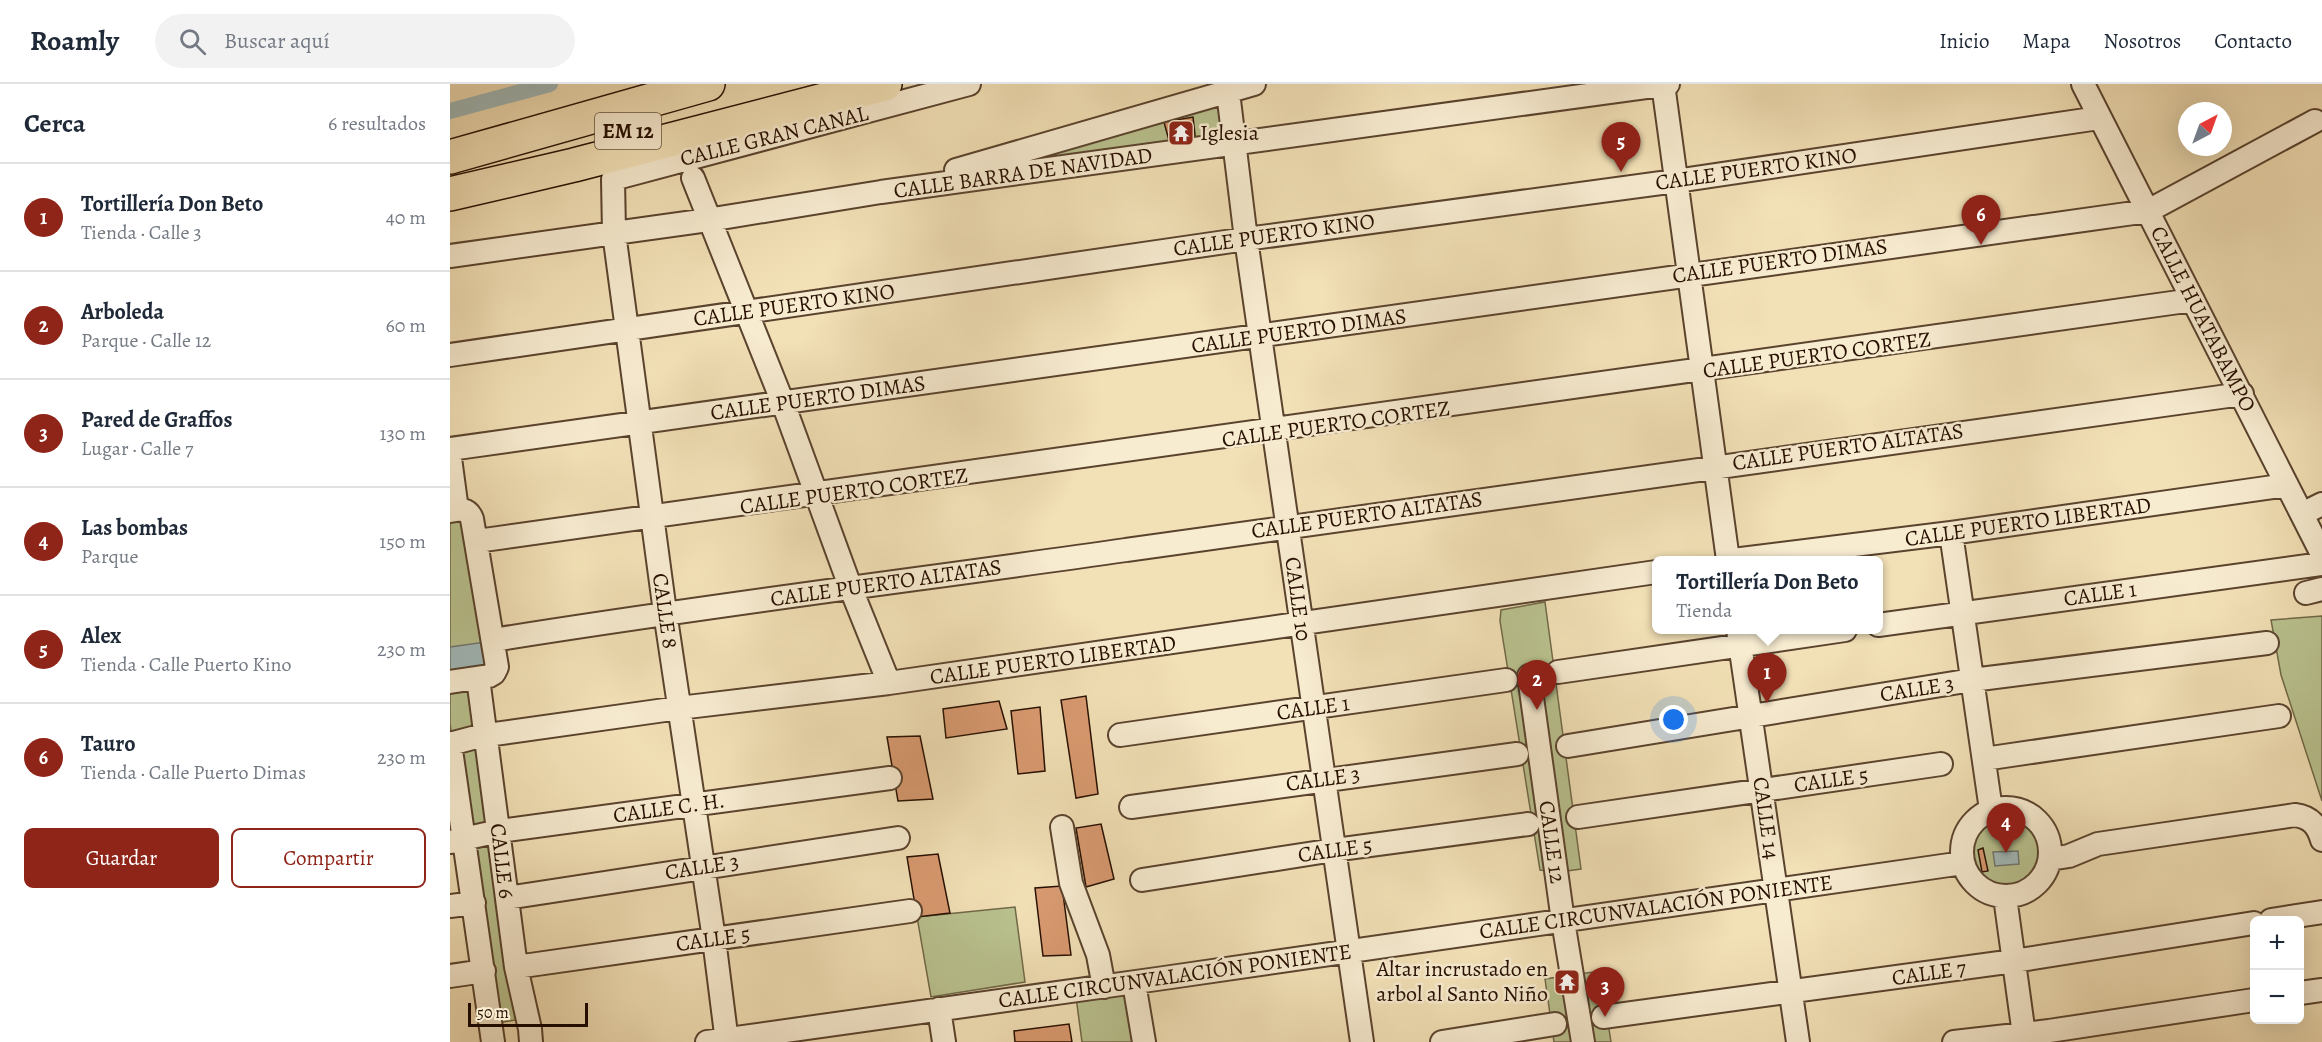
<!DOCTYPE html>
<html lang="es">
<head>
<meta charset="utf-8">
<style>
	:root { --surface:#fff; --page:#f2f2f3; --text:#1f2937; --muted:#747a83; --line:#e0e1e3; --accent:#8f2418 }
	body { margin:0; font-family:Alegreya,serif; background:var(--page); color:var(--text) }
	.controls { position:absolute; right:18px; bottom:18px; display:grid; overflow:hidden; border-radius:9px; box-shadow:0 6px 24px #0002 }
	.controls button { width:54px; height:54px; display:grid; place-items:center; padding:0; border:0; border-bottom:2px solid var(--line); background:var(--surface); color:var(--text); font:30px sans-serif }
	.compass { position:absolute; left:1728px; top:18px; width:54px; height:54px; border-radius:50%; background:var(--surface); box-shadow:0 6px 24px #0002; rotate:41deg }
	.scale { position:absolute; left:18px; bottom:15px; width:120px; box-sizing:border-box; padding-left:6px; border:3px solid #270f00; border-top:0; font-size:16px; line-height:21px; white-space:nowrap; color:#270f00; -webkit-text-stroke:4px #f7ebd0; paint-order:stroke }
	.you { position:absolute; left:1224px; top:636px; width:21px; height:21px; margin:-15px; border:4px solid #fff; border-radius:50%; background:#1a73e8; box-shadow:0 0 0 9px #1a73e833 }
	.badge { display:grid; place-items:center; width:39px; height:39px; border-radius:50%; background:var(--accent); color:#fff; font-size:20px; font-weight:700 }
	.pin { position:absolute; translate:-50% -50px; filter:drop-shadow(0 2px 3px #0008) }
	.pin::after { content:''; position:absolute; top:32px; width:21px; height:18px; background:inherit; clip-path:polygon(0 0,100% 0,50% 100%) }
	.popup { position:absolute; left:1202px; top:472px; width:231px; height:78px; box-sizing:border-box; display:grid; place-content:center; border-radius:9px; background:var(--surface); filter:drop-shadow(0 2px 4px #0005); font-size:20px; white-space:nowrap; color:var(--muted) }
	.popup b { font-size:22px; color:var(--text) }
	.popup::after { content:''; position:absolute; left:50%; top:100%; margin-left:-12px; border:12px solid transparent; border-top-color:var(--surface) }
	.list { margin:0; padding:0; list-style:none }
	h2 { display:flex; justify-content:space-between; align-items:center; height:78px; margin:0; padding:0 24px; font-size:26px }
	h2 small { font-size:20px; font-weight:400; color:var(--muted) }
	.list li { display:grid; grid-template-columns:39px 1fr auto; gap:18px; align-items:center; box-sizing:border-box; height:108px; padding:0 24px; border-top:2px solid var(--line) }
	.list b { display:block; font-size:22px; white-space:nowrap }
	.list p { margin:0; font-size:20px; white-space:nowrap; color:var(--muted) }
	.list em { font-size:20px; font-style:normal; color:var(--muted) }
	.actions { display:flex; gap:12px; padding:18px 24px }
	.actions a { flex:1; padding:14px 0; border:2px solid var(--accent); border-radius:9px; text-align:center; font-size:21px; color:var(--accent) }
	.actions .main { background:var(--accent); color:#fff }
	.icon { flex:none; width:33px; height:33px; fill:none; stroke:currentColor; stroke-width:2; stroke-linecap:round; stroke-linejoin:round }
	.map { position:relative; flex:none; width:1872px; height:958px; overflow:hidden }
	header { display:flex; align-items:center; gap:36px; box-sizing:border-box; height:84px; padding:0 30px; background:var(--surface); border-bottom:2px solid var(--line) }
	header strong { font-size:28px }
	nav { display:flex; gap:33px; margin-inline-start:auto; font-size:21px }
	.search { width:420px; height:54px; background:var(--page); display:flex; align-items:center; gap:15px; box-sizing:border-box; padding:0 21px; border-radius:33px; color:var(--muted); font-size:22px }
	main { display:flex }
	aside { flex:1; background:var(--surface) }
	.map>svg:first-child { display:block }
	.green { fill:#b9c28f; stroke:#706848; stroke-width:1.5 }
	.water { fill:#a1baba; stroke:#707670; stroke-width:1.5 }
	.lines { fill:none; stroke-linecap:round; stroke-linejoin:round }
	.canal { stroke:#a1baba; stroke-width:16 }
	.building { fill:#d99a70; stroke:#270f00; stroke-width:1.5 }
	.minor-casing { stroke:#5a432e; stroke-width:26 }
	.highway-casing { stroke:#270f00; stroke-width:36 }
	.minor { stroke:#f7ebd0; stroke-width:22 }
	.highway { stroke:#f2e0b6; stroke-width:33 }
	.labels { text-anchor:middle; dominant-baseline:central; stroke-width:5; stroke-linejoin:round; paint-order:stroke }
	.shield { fill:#f7ebd0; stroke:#65513e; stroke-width:1.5 }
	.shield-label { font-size:21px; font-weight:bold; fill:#270f00 }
	.poi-label { font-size:22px; fill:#270f00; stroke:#f7ebd0; text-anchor:start }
	.street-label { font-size:22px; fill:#270f00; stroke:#f7ebd0 }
</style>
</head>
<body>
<header>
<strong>Roamly</strong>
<div class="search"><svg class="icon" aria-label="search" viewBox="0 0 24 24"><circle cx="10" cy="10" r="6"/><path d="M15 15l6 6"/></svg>Buscar aquí</div>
<nav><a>Inicio</a><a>Mapa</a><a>Nosotros</a><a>Contacto</a></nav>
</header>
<main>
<aside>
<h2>Cerca<small>6 resultados</small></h2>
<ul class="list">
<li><span class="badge">1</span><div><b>Tortillería Don Beto</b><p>Tienda · Calle 3</p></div><em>40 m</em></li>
<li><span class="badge">2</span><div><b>Arboleda</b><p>Parque · Calle 12</p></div><em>60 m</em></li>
<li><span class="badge">3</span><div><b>Pared de Graffos</b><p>Lugar · Calle 7</p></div><em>130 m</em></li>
<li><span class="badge">4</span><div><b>Las bombas</b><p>Parque</p></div><em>150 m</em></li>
<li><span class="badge">5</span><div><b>Alex</b><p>Tienda · Calle Puerto Kino</p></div><em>230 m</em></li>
<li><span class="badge">6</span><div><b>Tauro</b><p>Tienda · Calle Puerto Dimas</p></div><em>230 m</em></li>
</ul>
<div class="actions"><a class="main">Guardar</a><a>Compartir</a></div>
</aside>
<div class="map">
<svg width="1872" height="958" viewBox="0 0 1872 958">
	<rect width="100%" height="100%" fill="#f2e0b6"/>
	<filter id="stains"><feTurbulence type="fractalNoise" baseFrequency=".00333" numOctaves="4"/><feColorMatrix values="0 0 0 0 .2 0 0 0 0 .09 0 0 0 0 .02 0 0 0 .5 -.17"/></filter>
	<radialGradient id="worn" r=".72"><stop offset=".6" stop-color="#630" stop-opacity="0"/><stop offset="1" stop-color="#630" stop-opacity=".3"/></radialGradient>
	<path class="green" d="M777,12L781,56L544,80Z
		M0,379L20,425L43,558L31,594L78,934L41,940L0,639Z
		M1095,518L1131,785L1109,788L1090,786L1050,537L1051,526Z
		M1872,532V717L1831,591L1821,536Z
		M1512 769a44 44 0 1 1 88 0a44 44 0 1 1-88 0Z
		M565,823L575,898L481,913L467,833Z
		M1150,887L1161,958H1104L1095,895Z
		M689,904L697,958H632L626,913Z"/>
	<path class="water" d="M35,558L39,585L0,590V563Z
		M1568,767L1569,780L1545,782L1543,768Z"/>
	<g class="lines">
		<path class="canal" d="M0,27L100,0"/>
	</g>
	<path class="building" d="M743,33L746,60L721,64L714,38Z
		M636,612L648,710L626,714L611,616Z
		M549,617L557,645L496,654L493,625Z
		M590,623L595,687L568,690L561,627Z
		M470,652L483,715L448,717L437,653Z
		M651,740L664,795L636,803L626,744Z
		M1533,764L1538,787L1532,788L1528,766Z
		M488,770L500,829L467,833L457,773Z
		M612,802L621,871L593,872L585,804Z
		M619,940L622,958H565L564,947Z"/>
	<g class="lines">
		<defs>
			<path id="minor" d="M777,0L796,155L912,958
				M1213,0L1278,476
				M1633,0L1872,470
				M506,86L804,0
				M243,94L333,319L401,505L439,599
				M0,172L258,136L431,108L1218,0
				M0,271L796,155L1226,97L1649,34
				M0,365L1698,127L1865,37
				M0,374L7,426
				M0,427C10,425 18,424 22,435L47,583L44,589L39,592L0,598
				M1852,430L1872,420
				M1501,449L1541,726
				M27,457C600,381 1172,300 1743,216
				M1283,476L1501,449L1837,401
				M1856,509L1872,505
				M1428,541L1872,480
				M1288,546L1348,958
				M43,556C253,522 465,496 676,466C1048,413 1420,360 1792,310
				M1108,588L1395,546
				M1079,592L1113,837L1133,958
				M28,594L66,883L80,945L81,958
				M670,651L1056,596
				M0,659L43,958
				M0,660L30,652L229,624L439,599L1206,488
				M1118,662L1522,596L1817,559
				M1534,675L1829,632
				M681,723L1067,670
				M1512 768a44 44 0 1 1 88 0a44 44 0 1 1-88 0Z
				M1128,733L1491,680
				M612,743L621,799L648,871L654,903
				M0,758L49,747L440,694
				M1600,775L1619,772L1648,760L1845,731C1861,733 1868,742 1872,756
				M692,796L884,766L1078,740
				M1555,813L1575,958
				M57,814L448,754
				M0,822L24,819
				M1821,836L1872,828
				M66,883L460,827
				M0,892L34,887
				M684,899L694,958
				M1850,909L1872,906
				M489,925L494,958
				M1153,933L1564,877L1804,839
				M257,958L707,895L1513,779
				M277,958L264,855L215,528L164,149L163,95L519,0
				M992,958L1105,940
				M1504,958L1599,947L1804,916"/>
			<path id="highway" d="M0,73L258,0
				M0,110L124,81L435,0"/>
		</defs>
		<use href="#minor" class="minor-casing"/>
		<use href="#highway" class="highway-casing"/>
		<use href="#minor" class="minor"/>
		<use href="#highway" class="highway"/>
	</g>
	<defs>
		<symbol id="temple-square" viewBox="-11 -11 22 22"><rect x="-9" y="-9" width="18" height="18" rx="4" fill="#8f2418" stroke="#f7ebd0"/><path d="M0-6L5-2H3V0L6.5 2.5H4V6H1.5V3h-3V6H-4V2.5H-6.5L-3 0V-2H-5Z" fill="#fff"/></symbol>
	</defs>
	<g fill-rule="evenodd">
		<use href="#temple-square" x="716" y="34" width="30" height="30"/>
		<use href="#temple-square" x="1102" y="883" width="30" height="30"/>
	</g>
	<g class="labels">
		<rect class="shield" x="145" y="29" width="66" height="36" rx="4.5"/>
		<g class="shield-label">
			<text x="178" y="47">EM 12</text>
		</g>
		<g class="poi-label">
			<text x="750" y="49">Iglesia</text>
			<text x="1098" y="885" text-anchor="end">Altar incrustado en<tspan x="1098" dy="25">arbol al Santo Niño</tspan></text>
		</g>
		<g class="street-label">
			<text transform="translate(324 52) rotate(-14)">CALLE GRAN CANAL</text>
			<text transform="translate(1306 85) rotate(-8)">CALLE PUERTO KINO</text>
			<text transform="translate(573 89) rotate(-8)">CALLE BARRA DE NAVIDAD</text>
			<text transform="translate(824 151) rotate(-8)">CALLE PUERTO KINO</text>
			<text transform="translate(1330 177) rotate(-8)">CALLE PUERTO DIMAS</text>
			<text transform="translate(344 221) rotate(-8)">CALLE PUERTO KINO</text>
			<text transform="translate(1753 235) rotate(63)">CALLE HUATABAMPO</text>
			<text transform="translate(849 247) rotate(-8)">CALLE PUERTO DIMAS</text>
			<text transform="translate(1367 271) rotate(-8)">CALLE PUERTO CORTEZ</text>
			<text transform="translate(368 314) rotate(-8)">CALLE PUERTO DIMAS</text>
			<text transform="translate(886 340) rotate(-8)">CALLE PUERTO CORTEZ</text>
			<text transform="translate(1398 363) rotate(-8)">CALLE PUERTO ALTATAS</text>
			<text transform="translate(404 407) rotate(-8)">CALLE PUERTO CORTEZ</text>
			<text transform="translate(917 431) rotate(-8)">CALLE PUERTO ALTATAS</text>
			<text transform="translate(1578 438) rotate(-8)">CALLE PUERTO LIBERTAD</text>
			<text transform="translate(436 499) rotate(-8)">CALLE PUERTO ALTATAS</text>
			<text transform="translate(1650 510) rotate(-8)">CALLE 1</text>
			<text transform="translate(848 515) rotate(82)">CALLE 10</text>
			<text transform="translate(215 527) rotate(82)">CALLE 8</text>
			<text transform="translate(603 576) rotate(-8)">CALLE PUERTO LIBERTAD</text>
			<text transform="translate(1467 605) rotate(-9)">CALLE 3</text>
			<text transform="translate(863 624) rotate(-8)">CALLE 1</text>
			<text transform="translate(873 695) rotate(-8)">CALLE 3</text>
			<text transform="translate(1381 696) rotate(-8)">CALLE 5</text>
			<text transform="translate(219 724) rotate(-8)">CALLE C. H.</text>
			<text transform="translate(1316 734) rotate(82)">CALLE 14</text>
			<text transform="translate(1102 758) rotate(82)">CALLE 12</text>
			<text transform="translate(885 766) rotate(-8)">CALLE 5</text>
			<text transform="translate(52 777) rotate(83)">CALLE 6</text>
			<text transform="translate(252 783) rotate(-9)">CALLE 3</text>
			<text transform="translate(1206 823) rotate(-8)">CALLE CIRCUNVALACIÓN PONIENTE</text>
			<text transform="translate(263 855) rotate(-8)">CALLE 5</text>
			<text transform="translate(1479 889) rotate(-8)">CALLE 7</text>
			<text transform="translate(725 892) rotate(-8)">CALLE CIRCUNVALACIÓN PONIENTE</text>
		</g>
	</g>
	<rect width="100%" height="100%" filter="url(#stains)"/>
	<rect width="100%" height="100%" fill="url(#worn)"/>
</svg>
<div class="controls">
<button>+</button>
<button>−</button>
</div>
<svg class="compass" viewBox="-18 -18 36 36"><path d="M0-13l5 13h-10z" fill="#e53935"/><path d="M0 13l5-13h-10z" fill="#747a83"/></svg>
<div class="scale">50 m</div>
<div class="you"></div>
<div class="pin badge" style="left:1317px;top:619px">1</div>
<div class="popup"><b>Tortillería Don Beto</b>Tienda</div>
<div class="pin badge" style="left:1087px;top:626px">2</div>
<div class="pin badge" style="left:1155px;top:933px">3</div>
<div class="pin badge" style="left:1556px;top:769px">4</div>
<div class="pin badge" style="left:1171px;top:88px">5</div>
<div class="pin badge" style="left:1531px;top:161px">6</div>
</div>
</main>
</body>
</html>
